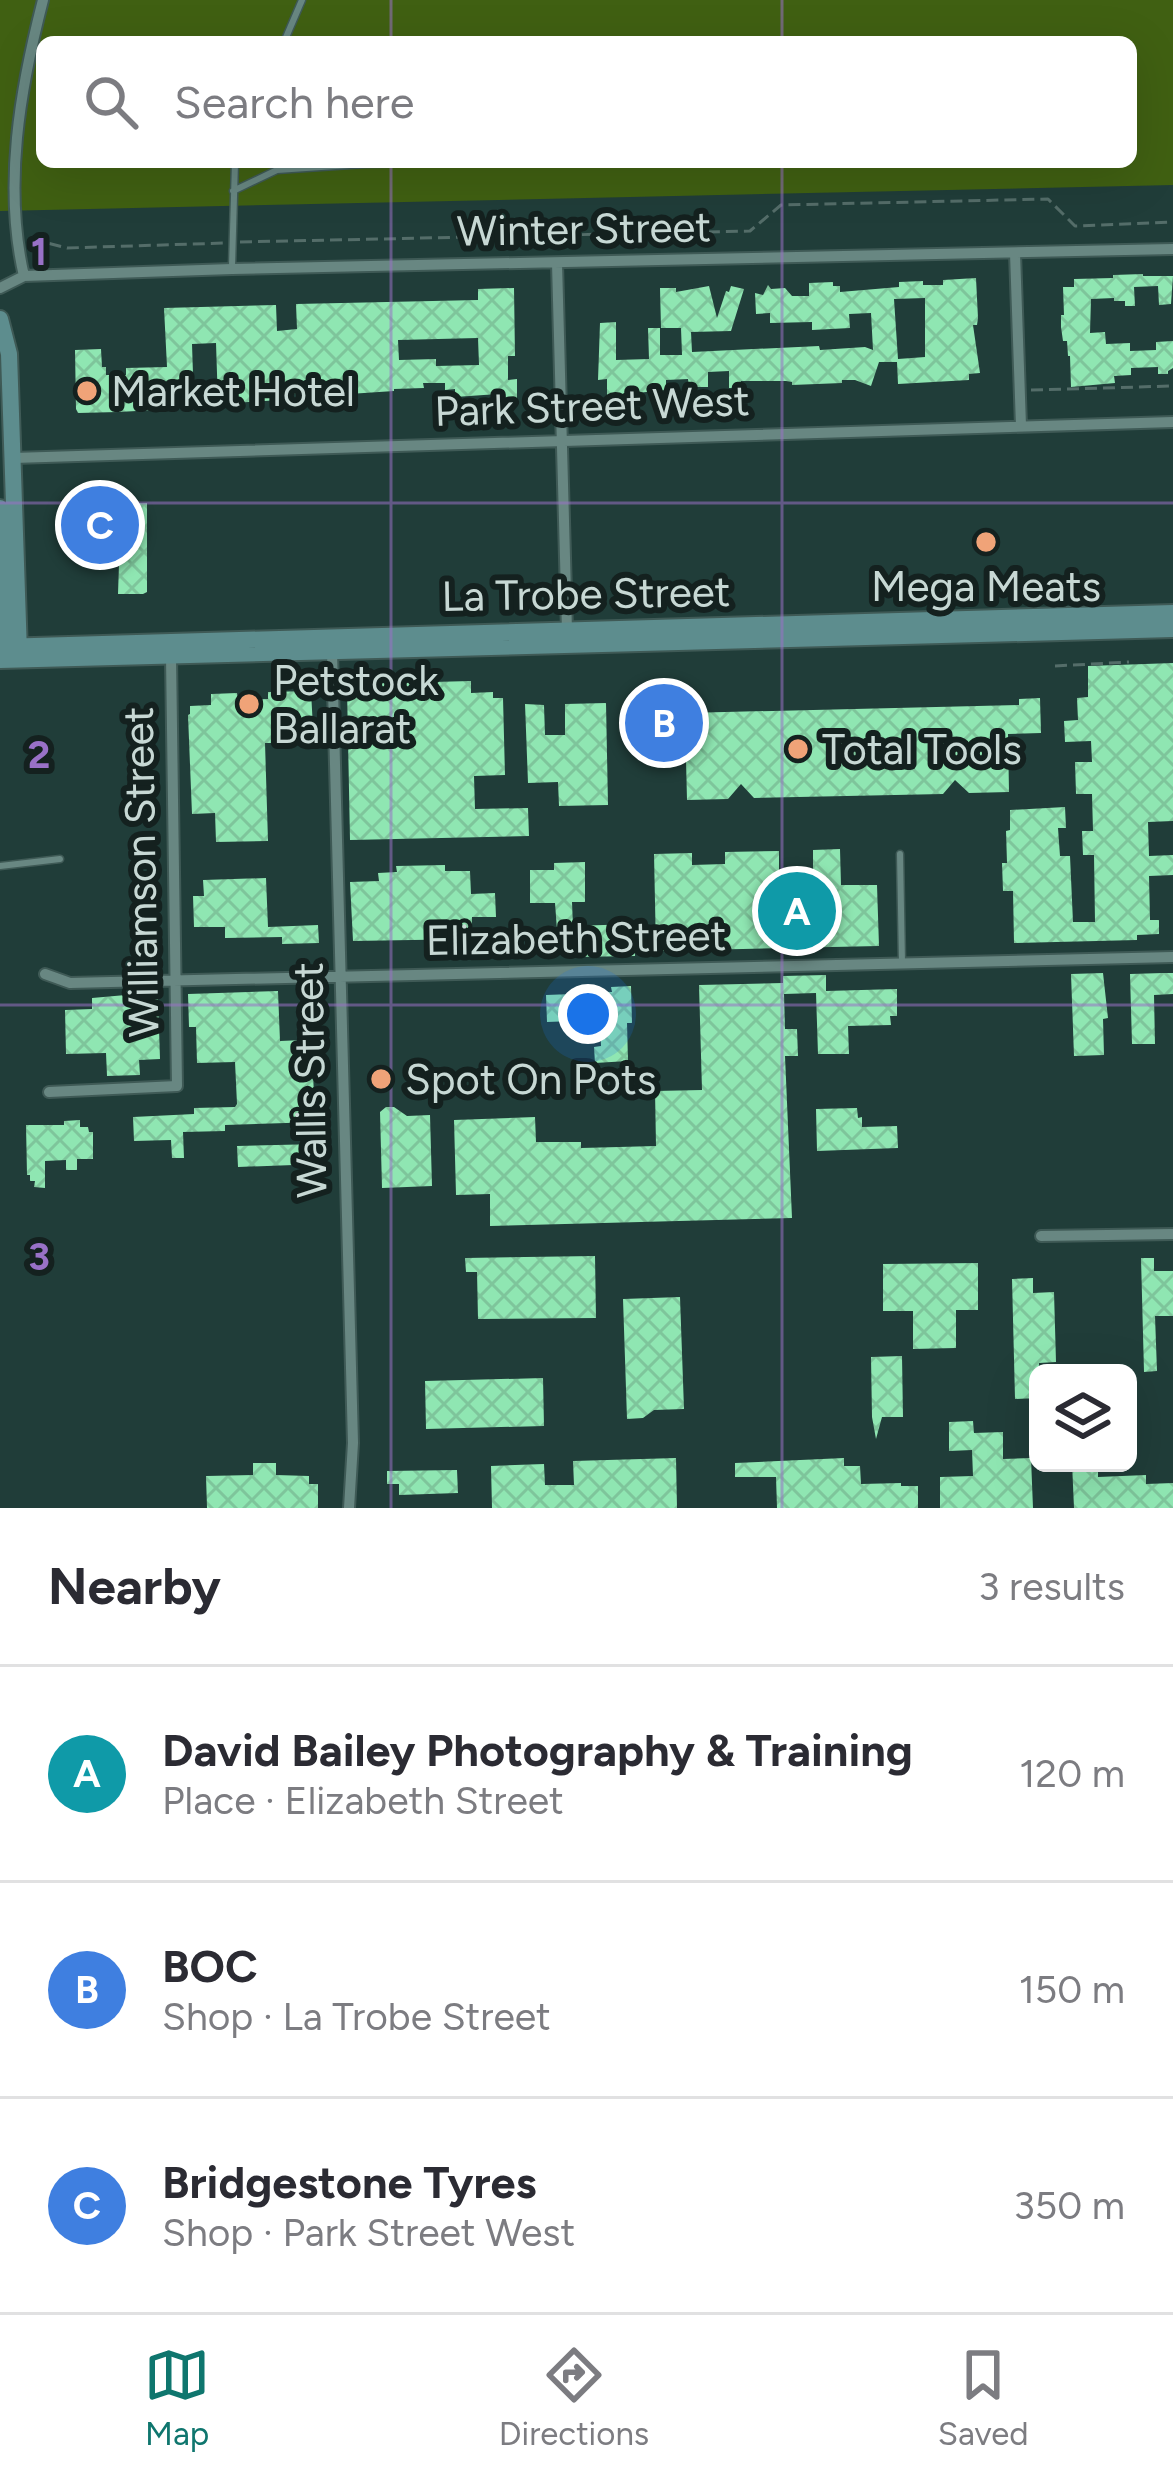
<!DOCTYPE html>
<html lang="en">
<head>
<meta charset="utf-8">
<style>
	:root { --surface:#fff; --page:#f7f7f7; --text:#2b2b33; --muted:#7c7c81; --line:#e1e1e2; --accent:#0f766e }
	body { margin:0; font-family:Figtree,sans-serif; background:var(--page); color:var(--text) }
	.controls { position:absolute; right:36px; bottom:36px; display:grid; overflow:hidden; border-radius:18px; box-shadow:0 12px 48px #0002 }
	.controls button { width:108px; height:108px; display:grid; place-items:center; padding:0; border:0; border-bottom:3px solid var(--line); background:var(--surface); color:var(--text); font:60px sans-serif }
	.you { position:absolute; left:588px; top:1014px; width:42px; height:42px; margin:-30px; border:9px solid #fff; border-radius:50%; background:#1a73e8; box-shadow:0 0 0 18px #1a73e833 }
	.badge { display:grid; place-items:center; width:78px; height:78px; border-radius:50%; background:var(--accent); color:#fff; font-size:39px; font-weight:700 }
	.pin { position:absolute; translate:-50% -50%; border:6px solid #fff; box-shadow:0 3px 12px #0006 }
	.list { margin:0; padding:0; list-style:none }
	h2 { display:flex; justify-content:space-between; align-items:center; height:156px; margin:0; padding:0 48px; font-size:51px }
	h2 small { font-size:39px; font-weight:400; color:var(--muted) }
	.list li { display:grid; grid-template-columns:78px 1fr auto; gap:36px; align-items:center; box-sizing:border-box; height:216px; padding:0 48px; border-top:3px solid var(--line) }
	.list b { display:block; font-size:45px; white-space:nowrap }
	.list p { margin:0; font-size:39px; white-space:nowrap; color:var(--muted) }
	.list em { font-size:39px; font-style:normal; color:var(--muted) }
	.icon { flex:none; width:66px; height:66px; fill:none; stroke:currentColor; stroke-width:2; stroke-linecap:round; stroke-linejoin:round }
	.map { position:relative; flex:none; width:1173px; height:1508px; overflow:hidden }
	.search { position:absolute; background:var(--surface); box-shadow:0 12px 48px #0002; left:36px; right:36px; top:36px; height:132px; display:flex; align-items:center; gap:30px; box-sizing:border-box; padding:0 42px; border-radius:18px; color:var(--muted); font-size:45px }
	.sheet { height:804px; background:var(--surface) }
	nav { display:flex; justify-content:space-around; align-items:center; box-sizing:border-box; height:168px; border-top:3px solid var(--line); background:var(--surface); font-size:33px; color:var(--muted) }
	nav a { display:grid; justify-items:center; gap:6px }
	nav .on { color:var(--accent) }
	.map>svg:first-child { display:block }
	.park { fill:#406012; fill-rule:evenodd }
	.building { fill:url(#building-cross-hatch); fill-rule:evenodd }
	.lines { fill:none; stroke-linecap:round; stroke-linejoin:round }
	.service-casing { stroke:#3f5a56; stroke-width:9 }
	.minor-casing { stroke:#3f5a56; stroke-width:14 }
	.secondary-casing { stroke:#3f5a56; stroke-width:20 }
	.path { stroke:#546d69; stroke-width:3; stroke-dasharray:12 6; stroke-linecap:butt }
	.service { stroke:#688782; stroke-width:6 }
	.minor { stroke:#688782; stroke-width:10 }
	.secondary { stroke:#5d8d8e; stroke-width:16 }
	.grid { fill:none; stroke:#9971c7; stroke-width:3; stroke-opacity:0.55 }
	.poi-dot { fill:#f0a378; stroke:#14211f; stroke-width:4.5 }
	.labels { text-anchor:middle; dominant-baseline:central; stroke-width:12; stroke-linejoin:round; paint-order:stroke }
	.street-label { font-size:42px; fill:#c7d8d4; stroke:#14211f }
	.poi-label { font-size:42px; fill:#c7d8d4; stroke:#14211f; text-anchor:start }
	.grid-label { font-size:39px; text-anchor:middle; font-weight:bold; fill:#9971c7; stroke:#14211f; stroke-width:12; stroke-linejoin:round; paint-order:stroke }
</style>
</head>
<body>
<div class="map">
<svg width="1173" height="1508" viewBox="0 0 1173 1508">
	<defs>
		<pattern id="building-cross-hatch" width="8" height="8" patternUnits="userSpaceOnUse" patternTransform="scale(3)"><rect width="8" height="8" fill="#8fe6b2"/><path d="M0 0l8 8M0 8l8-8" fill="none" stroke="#7ec59b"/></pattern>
	</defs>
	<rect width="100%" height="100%" fill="#203d39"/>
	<path class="park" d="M0,0H1173V185L0,211ZM42,42H1131V162H42Z"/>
	<path class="building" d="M1143,274V276H1173L1171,304L1159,305L1158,286L1134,287L1135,306H1125V301H1114V298L1091,299L1090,333L1105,332L1106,344L1130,343V351L1156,350V342L1173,341V368L1168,371V374H1158V367L1131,368V375L1114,376L1115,383L1071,387L1070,356H1068L1067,341H1063L1061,327V315H1064L1063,287H1074V279L1113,278V275Z
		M976,278L978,318L977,325H973L980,373L969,374V380L898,384L897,362H879L871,386L855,380H842V383L792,385V382L786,381H741V388H729V371L708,372V387H689L688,379L666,380V390L607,396V379L598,380L600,323L616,322V360L649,359L648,328H660V355H682L681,328H661L660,288H676V292L709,286L717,318L726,291L729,292L731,286L744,289L731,331L691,332L692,352L819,346L820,350L865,347L873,350L871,313L849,314L850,328L812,330V322L770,323V313L756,314L755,293L763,295L768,285L771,289L785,288L792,296H809V283L833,282V286H840V292L899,287V282L923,281V285H943V280ZM925,298V357L898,359L894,299Z
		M514,288L515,356H508V380L517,379V398H499L498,394L455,397V389L445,390V383H423L424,388L394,389V391L349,394V392L279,394V400L218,404L216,343L192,344L194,404L154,405L155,410L118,412L78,413L76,409L75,350L101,349L102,367H106V375H126V368L167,367L164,308L276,305L277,331L297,329L296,304L478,300V289ZM478,338L479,365L436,366V359L399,360L398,340Z
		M121,503H147V592L143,594H118L120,533H93V509H121Z
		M1173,663V821L1148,822L1149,856L1173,855V875L1149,876L1150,920H1159V934L1137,935V940L1014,943L1013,891H1003L1002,863H1007L1006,831L1010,830V810L1065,807L1066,828H1058L1060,856H1070L1073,922H1095L1094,855H1083L1082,831H1093L1092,794H1076L1075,762H1092L1091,741L1065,742L1064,721L1078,720L1077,698L1088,697V666Z
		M471,681V693L493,692V698H503L505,775L474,776L475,809L528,808L529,836L350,840L347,689L354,684Z
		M311,691L313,728L279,729V743H265L268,841L216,842L215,813L192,814L188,715L190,714V706L211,705V694L237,693L238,700L268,699V692Z
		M685,693V713L1019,705V699L1040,698L1041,733L1008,734L1009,792L969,793L955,780L943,794L754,798L741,784L728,799L687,800L686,760L644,761L643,700L648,694Z
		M606,703L608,805L559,806L558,782L528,783L525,704L544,705L545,735H565V704Z
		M840,849L841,885H877L879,946L656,951L654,854L692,853V865L725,864V852L779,851V874H813V850Z
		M585,862V902H572L573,926L634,924L635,956L575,957V951H552L551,930H557L555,903H530V870H554V863Z
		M445,865V871H470L471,894L495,893L496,917H472V939L353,941L350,882L379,881L378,873L397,872L396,866Z
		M266,878L268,927L318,925L319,943L282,944V937L225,938V927H194L193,896H204L203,880Z
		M1103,973L1108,1018L1103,1019L1104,1055L1074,1056L1071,974Z
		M1163,973H1173V994L1154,995L1155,1044H1132L1130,974Z
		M826,975V991L897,989V1016H890L891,1025L848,1026L849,1054H818L816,993L784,994L785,1029H797L798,1056H785L792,1218L490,1226V1194L456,1195L454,1120L535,1117L536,1142H581V1148L656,1146L655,1091L702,1090L699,985L783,983V976Z
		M631,986L632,1023H627L628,1061L595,1063L594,1047L601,1046L600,1020L547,1022L546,995L572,994V991L612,992L611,987Z
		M278,991L280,1041L303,1040L304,1066H313L314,1102H319V1122L225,1125V1131L183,1132L184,1158H172L171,1140L134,1141L133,1117L194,1114V1108L235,1107L237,1104L235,1062L197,1063L196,1027H189L188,994Z
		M137,994V998H158L160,1059L139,1060L140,1075L107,1076L106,1053L66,1054L65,1010L92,1009V998Z
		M386,1107H394L407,1116L430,1115L432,1186L382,1188L380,1112Z
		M857,1108L858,1118L862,1117V1127L897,1126L898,1148L817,1151L816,1109Z
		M80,1120V1127H88L89,1132H93V1159H77V1170H66V1160L45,1161V1188L34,1187L35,1181H30V1175H27L26,1125H64V1121Z
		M320,1144V1164L238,1167L237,1146Z
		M595,1256L596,1318L478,1319L477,1272H466L465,1258Z
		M1141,1258H1154V1271H1173V1316H1155L1157,1371L1144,1372Z
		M978,1263V1310H956V1348L913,1349V1311H883V1264Z
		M1033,1278V1293L1054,1292L1056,1362L1039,1363L1038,1398L1015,1399L1012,1279Z
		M680,1297L684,1409L654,1410L643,1418L627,1419L623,1299Z
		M902,1356L903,1417H882L876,1439L872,1417L871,1357Z
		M543,1378L544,1426L426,1429L425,1381Z
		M973,1421L974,1433L1003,1432V1459L1031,1458L1033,1508H940V1477L973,1476L972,1450L949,1451V1422Z
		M676,1458L677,1508H492L491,1466L544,1464L545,1485H574L573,1461Z
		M844,1458V1466H860L861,1484L901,1483V1486H918V1508H777L776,1477H735V1463Z
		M253,1463H276V1475L309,1476V1484H318V1508H207L206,1476L253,1475Z
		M1072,1463H1098V1477L1146,1475V1484L1173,1483V1508H1074Z
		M457,1470L458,1493L399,1495V1484H387V1471Z"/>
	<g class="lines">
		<defs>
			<path id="service" d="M284,42L302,0
				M233,191L277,170L365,164L502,162
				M232,266L235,162
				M900,854L902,963
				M0,866L60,859"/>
			<path id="minor" d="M1015,253L1021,426
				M557,263L567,631
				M24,276C3,186 20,89 43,0
				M0,288L24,276L232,269L1173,249
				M13,458L1173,422
				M332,651L353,1443L349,1508
				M45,974L70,983L1173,957
				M49,1092L177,1086L171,656
				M1041,1236L1173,1234"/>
			<path id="secondary" d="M0,319L9,354L19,653
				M0,508L4,653
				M0,647L1173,613
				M0,660L1173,629"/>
		</defs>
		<use href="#service" class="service-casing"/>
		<use href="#minor" class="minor-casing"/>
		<use href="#secondary" class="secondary-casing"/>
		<path class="path" d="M32,239L67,248L225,243
			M240,242L750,231L781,205L1048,199L1075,226L1173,222
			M1031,390L1173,386
			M1055,666L1129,662"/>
		<use href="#service" class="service"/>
		<use href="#minor" class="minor"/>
		<use href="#secondary" class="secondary"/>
	</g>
	<path class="grid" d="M391,0V42M782,0V42M391,162V1508M782,162V1508M0,503H1173M0,1005H1173"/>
	<g class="poi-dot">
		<circle cx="87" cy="391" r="12"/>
		<circle cx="986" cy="542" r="12"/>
		<circle cx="249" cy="704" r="12"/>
		<circle cx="798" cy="749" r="12"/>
		<circle cx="381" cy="1079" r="12"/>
	</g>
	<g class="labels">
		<g class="street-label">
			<text transform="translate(584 229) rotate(-1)">Winter Street</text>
			<text transform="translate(592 406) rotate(-2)">Park Street West</text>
			<text transform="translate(586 594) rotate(-1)">La Trobe Street</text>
			<text transform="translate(141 872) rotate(-91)">Williamson Street</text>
			<text transform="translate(576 938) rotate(-1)">Elizabeth Street</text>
			<text transform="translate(310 1080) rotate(-91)">Wallis Street</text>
		</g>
		<g class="poi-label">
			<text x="111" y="391">Market Hotel</text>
			<text x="986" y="586" text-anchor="middle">Mega Meats</text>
			<text x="273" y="680">Petstock<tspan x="273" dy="48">Ballarat</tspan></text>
			<text x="822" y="749">Total Tools</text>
			<text x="405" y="1079">Spot On Pots</text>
		</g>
	</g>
	<g class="grid-label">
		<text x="39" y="265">1</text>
		<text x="39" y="768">2</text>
		<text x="39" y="1270">3</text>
	</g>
</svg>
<div class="controls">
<button><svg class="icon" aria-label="layers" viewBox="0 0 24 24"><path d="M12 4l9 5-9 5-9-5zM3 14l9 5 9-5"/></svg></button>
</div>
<div class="you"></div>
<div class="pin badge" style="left:797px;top:911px;background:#0f9aa8">A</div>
<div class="pin badge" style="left:664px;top:723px;background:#3f7fe0">B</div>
<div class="pin badge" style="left:100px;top:525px;background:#3f7fe0">C</div>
<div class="search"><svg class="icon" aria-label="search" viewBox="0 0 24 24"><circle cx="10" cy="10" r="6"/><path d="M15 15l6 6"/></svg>Search here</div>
</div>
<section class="sheet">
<h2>Nearby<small>3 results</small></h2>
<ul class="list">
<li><span class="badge" style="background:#0f9aa8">A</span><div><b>David Bailey Photography &amp; Training</b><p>Place · Elizabeth Street</p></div><em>120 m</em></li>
<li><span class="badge" style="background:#3f7fe0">B</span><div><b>BOC</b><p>Shop · La Trobe Street</p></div><em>150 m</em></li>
<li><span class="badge" style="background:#3f7fe0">C</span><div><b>Bridgestone Tyres</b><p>Shop · Park Street West</p></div><em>350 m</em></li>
</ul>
</section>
<nav>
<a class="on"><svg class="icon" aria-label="map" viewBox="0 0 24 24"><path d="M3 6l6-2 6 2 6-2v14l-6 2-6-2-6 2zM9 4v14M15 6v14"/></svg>Map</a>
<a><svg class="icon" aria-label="directions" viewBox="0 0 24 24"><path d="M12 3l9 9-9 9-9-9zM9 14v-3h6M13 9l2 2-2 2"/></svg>Directions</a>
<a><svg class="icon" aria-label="saved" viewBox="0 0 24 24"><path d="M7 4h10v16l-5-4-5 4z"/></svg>Saved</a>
</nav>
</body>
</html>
